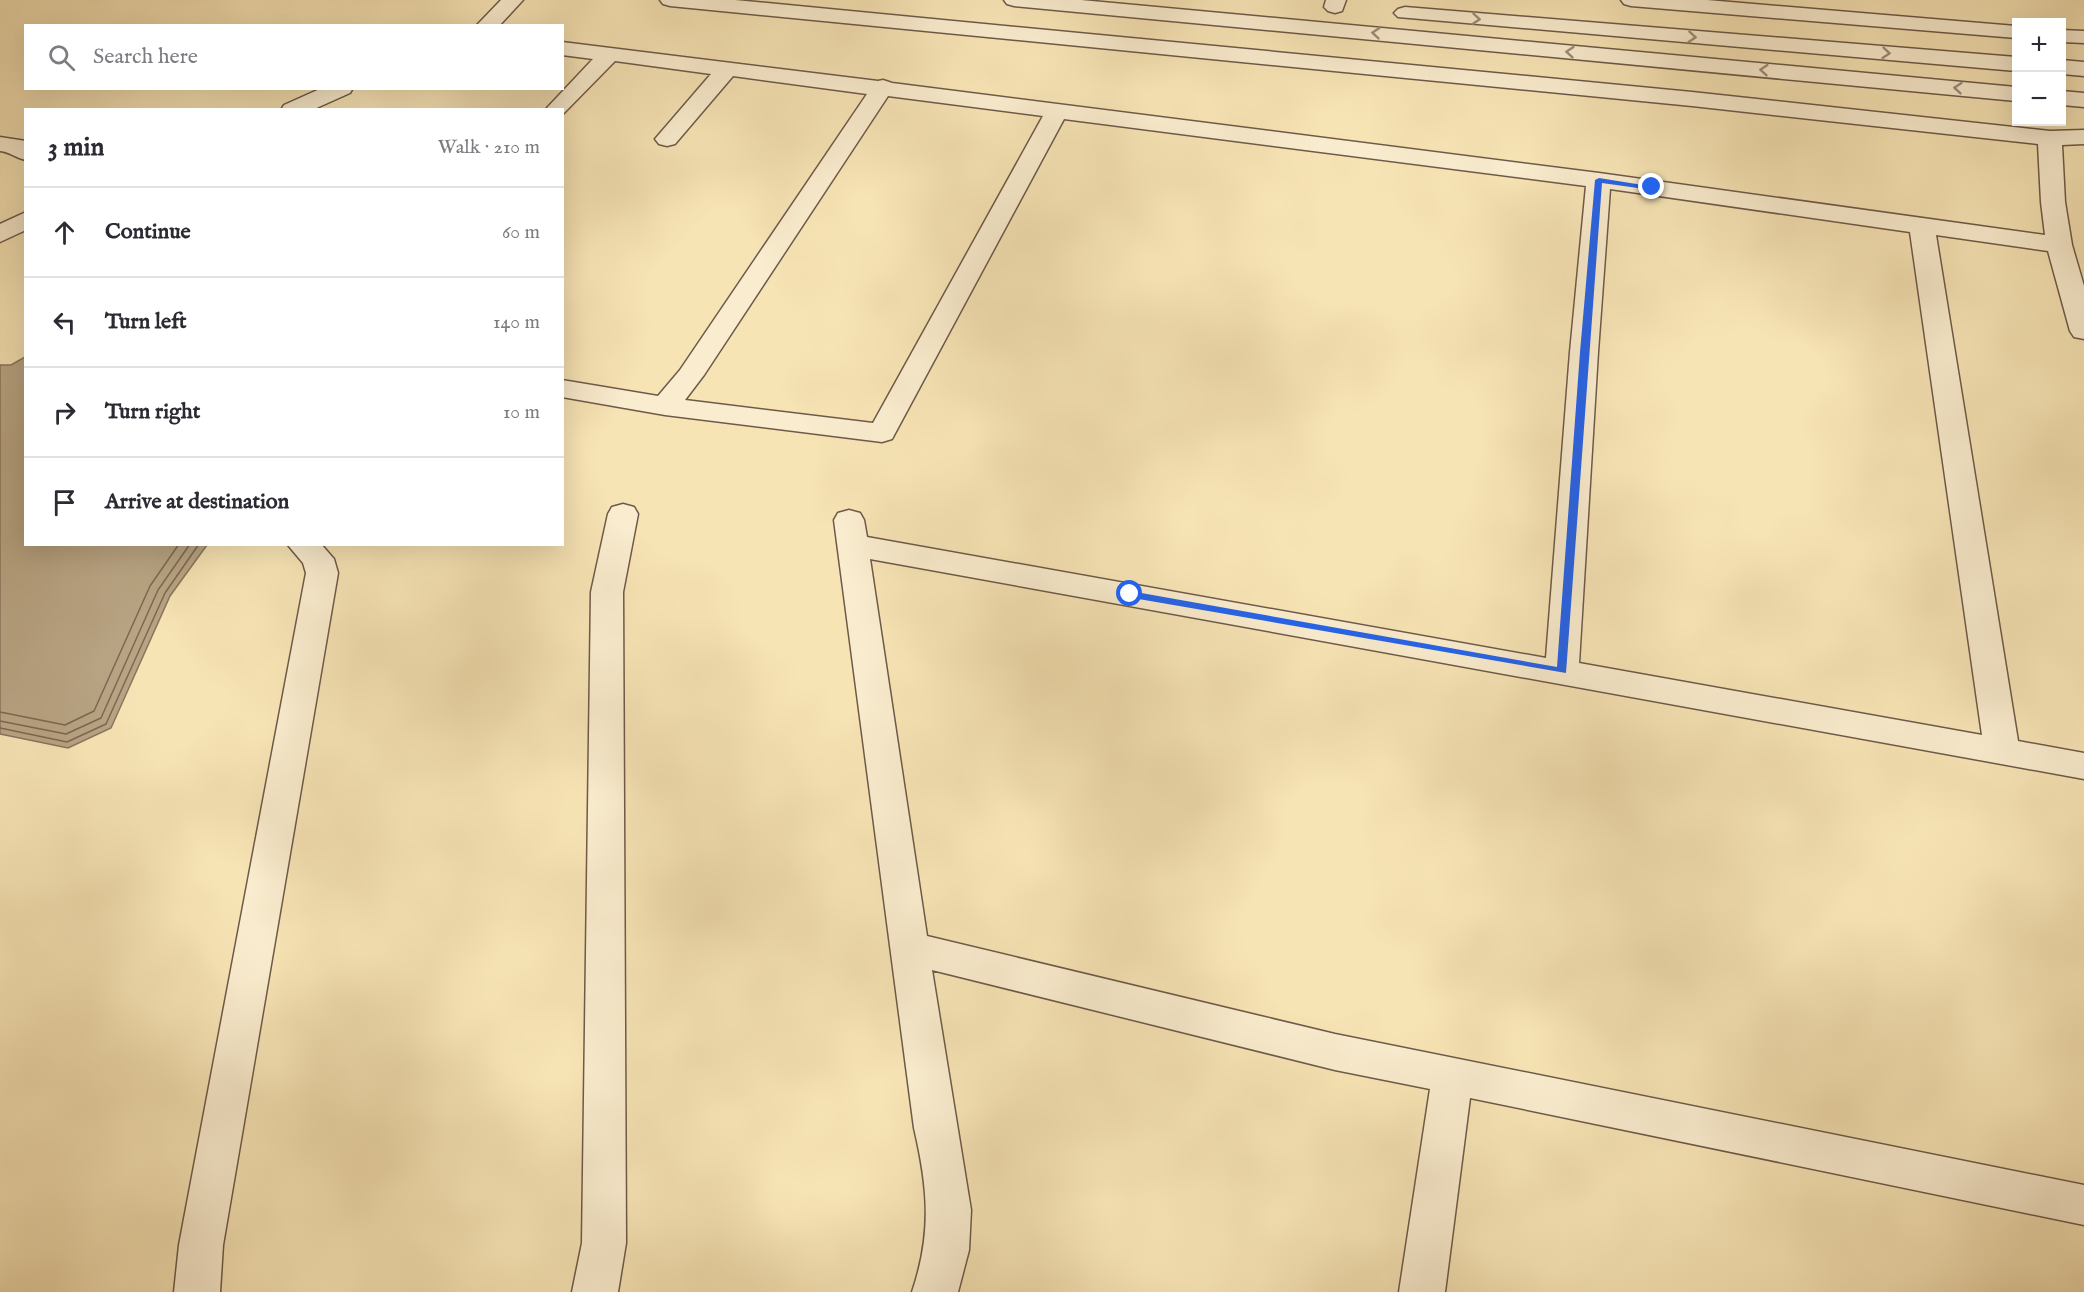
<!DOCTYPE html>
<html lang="en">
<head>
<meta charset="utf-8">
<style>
	:root { --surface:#fff; --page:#f2f2f3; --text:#2b2b33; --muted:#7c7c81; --line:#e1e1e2 }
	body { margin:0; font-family:"IM FELL English",serif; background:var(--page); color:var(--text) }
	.controls { position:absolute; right:18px; top:18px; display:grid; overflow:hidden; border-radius:0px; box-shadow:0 6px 24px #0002 }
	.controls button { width:54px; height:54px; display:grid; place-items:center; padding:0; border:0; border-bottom:2px solid var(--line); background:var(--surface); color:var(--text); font:30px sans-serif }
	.stop { position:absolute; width:18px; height:18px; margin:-14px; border:4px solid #2563eb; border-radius:50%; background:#fff }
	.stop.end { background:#2563eb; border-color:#fff; box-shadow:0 2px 6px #0008 }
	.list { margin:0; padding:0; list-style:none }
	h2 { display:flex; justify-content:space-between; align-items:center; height:78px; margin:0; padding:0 24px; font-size:26px }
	h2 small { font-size:20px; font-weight:400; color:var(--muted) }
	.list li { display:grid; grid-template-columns:39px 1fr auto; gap:18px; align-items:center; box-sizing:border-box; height:90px; padding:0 24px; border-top:2px solid var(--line) }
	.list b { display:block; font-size:22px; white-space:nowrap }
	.list em { font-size:20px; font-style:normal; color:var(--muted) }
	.icon { flex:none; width:33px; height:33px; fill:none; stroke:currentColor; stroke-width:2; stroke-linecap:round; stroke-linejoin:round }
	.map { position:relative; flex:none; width:2084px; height:1292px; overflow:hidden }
	.search { position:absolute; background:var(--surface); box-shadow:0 6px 24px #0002; left:24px; top:24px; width:540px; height:66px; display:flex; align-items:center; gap:15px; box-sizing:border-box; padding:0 21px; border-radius:0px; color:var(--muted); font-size:22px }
	.panel { position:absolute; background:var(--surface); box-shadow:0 6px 24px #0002; left:24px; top:108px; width:540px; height:438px; border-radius:0px }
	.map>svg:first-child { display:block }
	.water { fill:#b9a584; stroke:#89755e; stroke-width:1.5 }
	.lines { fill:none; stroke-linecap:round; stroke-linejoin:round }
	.shore { stroke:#7c6854; stroke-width:1.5 }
	.minor-casing { stroke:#6e5a49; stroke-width:3 }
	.minor { fill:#faedcf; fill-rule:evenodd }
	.oneway { stroke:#9d8c7a }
	.route { fill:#2563eb }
</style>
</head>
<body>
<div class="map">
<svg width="2084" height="1292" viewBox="0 0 2084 1292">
	<rect width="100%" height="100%" fill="#f7e4b5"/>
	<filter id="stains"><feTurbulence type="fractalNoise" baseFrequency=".00333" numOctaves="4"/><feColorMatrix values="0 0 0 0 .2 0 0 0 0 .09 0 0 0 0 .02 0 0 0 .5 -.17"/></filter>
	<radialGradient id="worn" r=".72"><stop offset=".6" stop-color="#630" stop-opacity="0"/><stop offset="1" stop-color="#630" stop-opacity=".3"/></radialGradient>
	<path class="water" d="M25,357L26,544L207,545L170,596L111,728L68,748L0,734V365H11Z"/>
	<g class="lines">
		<path class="shore" d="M0,712L65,725L94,711L150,586L179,544
			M0,721L66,734L101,718L158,590L190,544
			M0,728L67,742L106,724L165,593L199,544"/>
		<defs>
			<path id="minor" d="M501,0H523L499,26H476Z
				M660,0H735L1692,92L2050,131L2084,130V144L2062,145L2065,202L2072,245L2084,286V339L2074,337L2070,331L2048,251L1936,235L2018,741L2084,753V779L870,559L927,936L1335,1034L2084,1185V1225L1470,1098L1445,1292H1399L1430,1089L1335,1070L932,970L971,1210L969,1250L958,1292H912C932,1233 928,1188 914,1128L834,520L838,513L849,510L860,513L864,520L867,537L1546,658L1570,352L1586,186L1064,119L892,439L882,442L665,415L562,397V380L658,396L680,370L867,94L733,76L675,144L667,146L659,144L655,139L711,74L615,61L562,115V110H545L593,59L562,55V42L878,81L883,80L892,83L1599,173L2045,235L2041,202L2038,144L1692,106L670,6L663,4ZM888,96L1043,116L873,423L685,400L704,375ZM1610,189L1910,232L1982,735L1579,663L1598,352Z
				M1004,0H1081L2016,87V101L1014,6L1007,4Z
				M1326,0H1346L1342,11L1335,13L1328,11L1324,7Z
				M1621,0H1707L2016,26V38L1631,6L1624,4Z
				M1405,7L2016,57V71L1398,17L1394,13L1398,9Z
				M2062,30L2084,31V43L2062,42Z
				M2062,60L2084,62V76L2062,74Z
				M322,88H353L350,93L312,110H281L284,105Z
				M2062,91L2084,93V107L2062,105Z
				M0,137L26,141V160C16,158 10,152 0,151Z
				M26,212V230L0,242V224Z
				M623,504L634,507L638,514L623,592L626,1243L618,1292H572L582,1243L591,592L608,514L612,507Z
				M287,544H321L334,559L338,573L223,1245L220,1292H174L179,1245L306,573L303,563Z"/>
		</defs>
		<use href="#minor" class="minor-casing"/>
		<use href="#minor" class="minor"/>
	</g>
	<defs><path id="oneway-chevron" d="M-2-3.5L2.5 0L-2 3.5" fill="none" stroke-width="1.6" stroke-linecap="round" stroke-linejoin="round" transform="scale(1.5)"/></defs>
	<g class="oneway">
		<use href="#oneway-chevron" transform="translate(1476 19) rotate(5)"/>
		<use href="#oneway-chevron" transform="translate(1376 33) rotate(-175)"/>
		<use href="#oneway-chevron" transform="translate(1692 37) rotate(5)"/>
		<use href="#oneway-chevron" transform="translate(1570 52) rotate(-175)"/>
		<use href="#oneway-chevron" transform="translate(1886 53) rotate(5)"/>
		<use href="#oneway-chevron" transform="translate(1764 70) rotate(-175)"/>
		<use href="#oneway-chevron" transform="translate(1958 88) rotate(-175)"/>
	</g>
	<path class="route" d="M1599,178L1655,187L1652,190L1602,183L1566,673L1127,597V592L1130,591L1557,667L1580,352L1595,180Z"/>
	<rect width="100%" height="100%" filter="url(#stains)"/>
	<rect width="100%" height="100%" fill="url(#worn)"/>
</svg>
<div class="controls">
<button>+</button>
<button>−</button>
</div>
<div class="stop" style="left:1130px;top:594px"></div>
<div class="stop end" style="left:1652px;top:187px"></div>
<div class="search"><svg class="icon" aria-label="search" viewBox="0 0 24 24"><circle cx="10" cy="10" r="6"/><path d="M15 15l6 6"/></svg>Search here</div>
<section class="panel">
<h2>3 min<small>Walk · 210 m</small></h2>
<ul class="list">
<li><svg class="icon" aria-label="ahead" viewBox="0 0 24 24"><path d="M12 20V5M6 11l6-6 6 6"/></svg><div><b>Continue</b></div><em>60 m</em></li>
<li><svg class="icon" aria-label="left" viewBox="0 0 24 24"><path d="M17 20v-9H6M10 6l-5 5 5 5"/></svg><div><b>Turn left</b></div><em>140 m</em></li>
<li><svg class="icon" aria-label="right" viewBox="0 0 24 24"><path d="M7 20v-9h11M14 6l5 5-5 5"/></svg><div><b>Turn right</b></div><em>10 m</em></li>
<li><svg class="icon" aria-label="arrive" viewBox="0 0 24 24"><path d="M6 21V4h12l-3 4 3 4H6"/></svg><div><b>Arrive at destination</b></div></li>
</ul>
</section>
</div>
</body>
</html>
